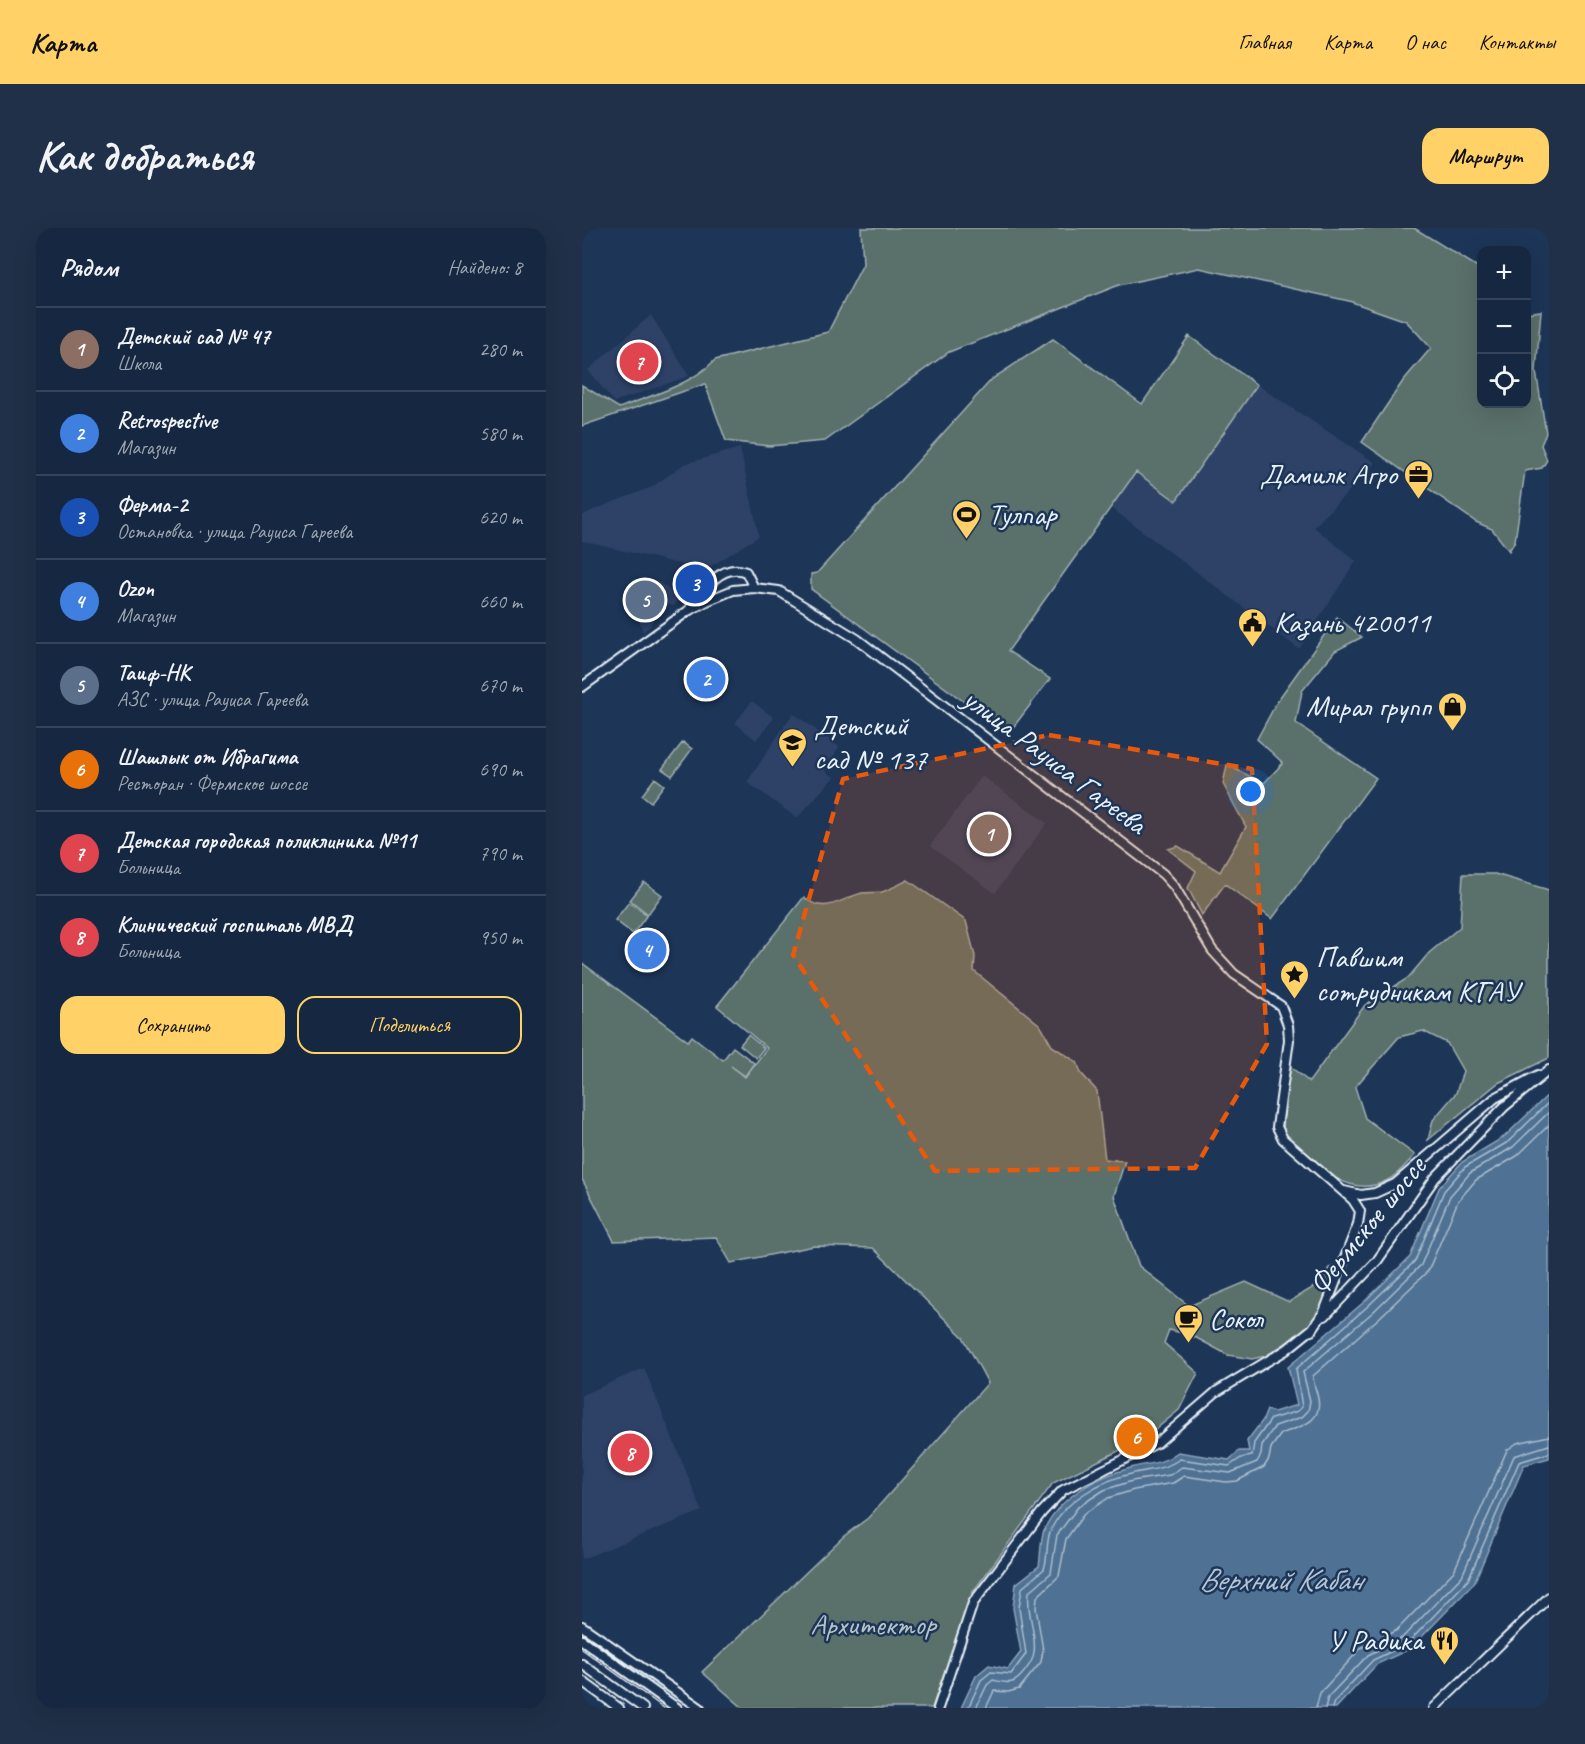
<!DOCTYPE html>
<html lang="ru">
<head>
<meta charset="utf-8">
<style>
	:root { --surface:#162841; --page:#1f3048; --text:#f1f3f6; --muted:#9ea6b1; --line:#35445a; --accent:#ffd166 }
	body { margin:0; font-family:Caveat,sans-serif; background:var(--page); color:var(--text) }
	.controls { position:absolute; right:18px; top:18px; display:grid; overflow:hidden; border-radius:12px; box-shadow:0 6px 24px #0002 }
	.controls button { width:54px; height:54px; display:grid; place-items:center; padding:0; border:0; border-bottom:2px solid var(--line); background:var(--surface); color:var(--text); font:30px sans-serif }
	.you { position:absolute; left:669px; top:564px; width:21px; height:21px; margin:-15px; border:4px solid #fff; border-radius:50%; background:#1a73e8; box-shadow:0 0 0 9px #1a73e833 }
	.badge { display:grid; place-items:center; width:39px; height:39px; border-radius:50%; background:var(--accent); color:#fff; font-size:20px; font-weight:700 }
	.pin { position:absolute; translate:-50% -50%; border:3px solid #fff; box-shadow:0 2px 6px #0006 }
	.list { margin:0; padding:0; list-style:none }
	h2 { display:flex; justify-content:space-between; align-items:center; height:78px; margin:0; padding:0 24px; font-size:26px }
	h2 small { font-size:20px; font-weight:400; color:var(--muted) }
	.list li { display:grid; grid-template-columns:39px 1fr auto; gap:18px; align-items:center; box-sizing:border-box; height:84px; padding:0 24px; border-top:2px solid var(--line) }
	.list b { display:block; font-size:22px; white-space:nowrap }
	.list p { margin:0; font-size:20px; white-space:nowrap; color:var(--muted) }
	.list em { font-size:20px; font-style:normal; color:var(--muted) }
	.actions { display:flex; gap:12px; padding:18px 24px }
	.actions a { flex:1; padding:14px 0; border:2px solid var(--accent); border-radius:18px; text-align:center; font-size:21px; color:var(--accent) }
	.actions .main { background:var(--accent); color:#111 }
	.icon { flex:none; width:33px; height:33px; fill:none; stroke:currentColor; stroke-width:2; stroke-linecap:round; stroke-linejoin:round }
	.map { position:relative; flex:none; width:967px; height:1480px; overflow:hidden; border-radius:18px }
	header { display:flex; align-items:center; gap:36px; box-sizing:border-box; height:84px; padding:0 30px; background:var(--accent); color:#111 }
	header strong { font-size:28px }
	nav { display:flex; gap:33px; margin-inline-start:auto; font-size:21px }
	.intro { display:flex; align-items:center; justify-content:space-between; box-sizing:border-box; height:144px; padding:0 36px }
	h1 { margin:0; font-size:42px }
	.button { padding:15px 27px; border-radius:18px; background:var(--accent); color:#111; font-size:21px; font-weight:700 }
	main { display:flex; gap:36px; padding:0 36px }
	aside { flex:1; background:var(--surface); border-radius:18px; box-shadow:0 6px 24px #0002 }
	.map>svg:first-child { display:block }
	.built { fill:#2d4367 }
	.green { fill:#5a706b; stroke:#a1b0b2; stroke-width:1.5 }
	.water { fill:#507193; stroke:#8da4bb; stroke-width:1.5 }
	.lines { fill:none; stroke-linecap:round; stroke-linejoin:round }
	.shore { stroke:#abbed0; stroke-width:1.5 }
	.secondary-casing { stroke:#e8f1f8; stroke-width:12 }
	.secondary { stroke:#1d3557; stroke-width:8 }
	.tram { stroke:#e8f1f8; stroke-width:1.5 }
	.marked { fill:#e8590c; fill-opacity:0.2; stroke:#e8590c; stroke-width:4.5; stroke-dasharray:12 8; stroke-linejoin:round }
	.labels { text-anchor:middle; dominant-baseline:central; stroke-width:5; stroke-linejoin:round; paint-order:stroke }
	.poi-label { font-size:30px; fill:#e8f1f8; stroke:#1d3557; text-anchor:start }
	.street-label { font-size:30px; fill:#e8f1f8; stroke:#1d3557 }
	.park-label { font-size:30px; fill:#b6c4c7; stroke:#1d3557 }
	.water-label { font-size:32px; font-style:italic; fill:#b3c4d5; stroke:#1d3557 }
</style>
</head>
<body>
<header>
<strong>Карта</strong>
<nav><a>Главная</a><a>Карта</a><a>О нас</a><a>Контакты</a></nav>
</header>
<div class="intro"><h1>Как добраться</h1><a class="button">Маршрут</a></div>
<main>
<aside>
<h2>Рядом<small>Найдено: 8</small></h2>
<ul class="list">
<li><span class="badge" style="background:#8d6e63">1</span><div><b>Детский сад № 47</b><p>Школа</p></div><em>280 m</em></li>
<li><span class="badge" style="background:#3f7fe0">2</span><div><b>Retrospective</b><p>Магазин</p></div><em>580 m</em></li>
<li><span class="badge" style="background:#1a4fb4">3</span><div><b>Ферма-2</b><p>Остановка · улица Рауиса Гареева</p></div><em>620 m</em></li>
<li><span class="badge" style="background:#3f7fe0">4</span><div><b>Ozon</b><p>Магазин</p></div><em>660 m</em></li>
<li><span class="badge" style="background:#5c6f8a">5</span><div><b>Таиф-НК</b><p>АЗС · улица Рауиса Гареева</p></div><em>670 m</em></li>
<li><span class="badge" style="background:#e8710a">6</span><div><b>Шашлык от Ибрагима</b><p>Ресторан · Фермское шоссе</p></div><em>690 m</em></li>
<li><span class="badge" style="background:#e0444e">7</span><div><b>Детская городская поликлиника №11</b><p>Больница</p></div><em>790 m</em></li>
<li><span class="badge" style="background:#e0444e">8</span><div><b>Клинический госпиталь МВД</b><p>Больница</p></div><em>950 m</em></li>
</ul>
<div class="actions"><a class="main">Сохранить</a><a>Поделиться</a></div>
</aside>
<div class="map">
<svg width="967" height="1480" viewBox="0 0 967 1480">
	<rect width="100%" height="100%" fill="#1d3557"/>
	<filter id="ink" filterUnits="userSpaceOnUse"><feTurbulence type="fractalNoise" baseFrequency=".0167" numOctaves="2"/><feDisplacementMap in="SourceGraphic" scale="12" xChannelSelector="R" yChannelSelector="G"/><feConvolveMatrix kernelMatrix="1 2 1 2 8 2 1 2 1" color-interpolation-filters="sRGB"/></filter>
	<g filter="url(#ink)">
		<path class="built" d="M69,87L107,148L32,174L6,142Z
			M675,157L794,235L732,299L774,333L717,421L528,279L554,244L595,273Z
			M158,220L177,308L123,342L0,313V288L11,282L70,259L102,236Z
			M61,350L78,355L99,370L91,378L87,377L73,388L68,398L61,404L51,375L55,352Z
			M170,473L192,490L174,512L153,495Z
			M211,485L257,519L243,543L252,549L215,590L165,554Z
			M400,548L465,595L413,665L348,618Z
			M62,1140L120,1283L0,1331V1167Z"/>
		<path class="green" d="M279,0H832L899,41L900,176H945V85L959,83L954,143L964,205L959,217L965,232L960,240L943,243L933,313L927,323L910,301L894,294L780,214L821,153L849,120L824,93L767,73L617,40L537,57L367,124L243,213L187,218L144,213L123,156L0,198V157L37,180C69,167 108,158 133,132L246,104L281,36Z
			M607,108L675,157L594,273L554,244L426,423L468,451L426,506L229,361V346L235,345L410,151L471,111L560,176Z
			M755,389L780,409L753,423L720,463L714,495L794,550L690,691L643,656L620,687L606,660L614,643L586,621L596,618L638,644L664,599L641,556L645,537L682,555L701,535L675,511L696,472Z
			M101,514L110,521L90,548L80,541Z
			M73,550L82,557L69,574L60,567Z
			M881,646H913L967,662V830L916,855L846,912L851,892L874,865L881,843L865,815L841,803L817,809L773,859L783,890L833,927C825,935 816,947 806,952C763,975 728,930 701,903L703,864L709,839L727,854L783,777L826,750L847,725L878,699Z
			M326,652L384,693L393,728L392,743L458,797L470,818L495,834L499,845L515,863L523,931L543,933L532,968L557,1038L607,1078L664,1054L707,1074L737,1056L747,1040L756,1038L739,1080L726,1101L684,1128L670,1131L646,1127L609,1107L587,1102L582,1115L616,1145L597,1182L563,1210L471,1255L390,1365L350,1480H161L120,1444L262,1308L286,1290L406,1155L381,1109L291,1020L232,1018L149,1035L134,1009L32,1013L0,951V735L106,813L110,808L141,832L151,819L172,835L163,848L149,838L163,849L185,820L135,778L222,669C242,688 260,670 280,665C287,664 293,665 300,664C309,661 318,656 326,652Z
			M62,654L80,667L66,686L48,672Z
			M47,674L65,687L51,706L33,692Z
			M166,807L182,820L174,830L158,817Z"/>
		<path class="water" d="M967,866V1230L942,1237L892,1355L828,1421L795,1436L754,1480H379L394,1448L407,1437L426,1441L439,1424L431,1380L434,1356L457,1338C459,1327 458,1312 462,1302C476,1270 514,1249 545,1241C564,1235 580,1237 596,1224L647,1232L657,1223H667L665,1213L681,1192L685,1182L692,1184L715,1177L706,1139L782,1074L828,1029L857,960L880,934L922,909Z"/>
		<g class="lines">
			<path class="shore" d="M386,1480L399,1452L409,1444L429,1446L444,1426L437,1380L440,1360L462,1341C466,1330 464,1315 468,1304C480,1274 519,1252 549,1246C568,1241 582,1242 598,1231L647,1238L659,1230L670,1228L672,1215L689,1191L716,1183L720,1179L714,1141L786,1078L833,1033L862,963L883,939L926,914L967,874
				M394,1480L405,1457L411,1452C417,1453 424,1456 430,1454C438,1452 451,1434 452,1425C455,1405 444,1385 447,1364L469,1345L475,1307L496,1279L522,1262L550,1253L588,1247L600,1239L648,1245L675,1234L679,1227L680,1217L693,1198L720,1189L726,1183L728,1173L721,1144L791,1084L839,1037L868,968L888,945L931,919L967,884
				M404,1480L412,1463L426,1464L437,1461L459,1434L461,1422L454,1380L455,1369L477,1348L484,1311L502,1286L526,1270L552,1262L591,1255L602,1248L644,1254L655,1253L682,1239L687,1231L689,1220L699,1206C716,1199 741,1195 736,1171C735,1163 731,1156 731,1148L797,1090L846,1043L876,973L894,952L935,928L967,897
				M734,1480L738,1465L779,1420L815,1402L872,1343L925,1222L935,1215L967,1208
				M743,1480L746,1469L786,1427L820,1410L880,1348L932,1228L967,1217
				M750,1480L752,1474L791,1432L825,1416L886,1352L937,1234L967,1225"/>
			<defs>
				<path id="secondary" d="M107,382C119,365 139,333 164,344L172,360
					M0,459L106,383L127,372L151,362L172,360L197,363L275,411L581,646L592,658L630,722L652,746L699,778L706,797L707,812L695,899L701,911L771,972L778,983L776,996L742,1084L729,1103
					M762,963L779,967L793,965L813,956L913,870L956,847
					M743,1088L795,1033L853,950L922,879L967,842
					M0,1398L118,1480
					M0,1412L95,1480
					M0,1436L61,1480
					M0,1453L37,1480
					M356,1480L391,1375L460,1284L481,1262L575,1215L634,1164L704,1122L730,1101
					M852,1480L967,1369"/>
			</defs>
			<use href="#secondary" class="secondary-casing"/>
			<use href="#secondary" class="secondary"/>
			<path class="tram" d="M0,1421L82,1480"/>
		</g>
	</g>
	<path class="marked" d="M467,507L670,541L685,816L613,940L353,943L211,727L261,551Z"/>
	<defs>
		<symbol id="office-pin" viewBox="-11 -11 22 30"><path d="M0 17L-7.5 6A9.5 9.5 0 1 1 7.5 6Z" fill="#ffd166" stroke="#1d3557"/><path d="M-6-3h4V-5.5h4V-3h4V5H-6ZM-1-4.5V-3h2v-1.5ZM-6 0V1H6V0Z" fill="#111"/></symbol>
		<symbol id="stadium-pin" viewBox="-11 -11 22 30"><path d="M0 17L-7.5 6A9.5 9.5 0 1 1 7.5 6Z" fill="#ffd166" stroke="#1d3557"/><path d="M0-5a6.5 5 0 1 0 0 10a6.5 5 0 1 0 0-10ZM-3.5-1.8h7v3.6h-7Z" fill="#111"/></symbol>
		<symbol id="civic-pin" viewBox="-11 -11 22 30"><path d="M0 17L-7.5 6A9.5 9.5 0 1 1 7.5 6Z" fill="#ffd166" stroke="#1d3557"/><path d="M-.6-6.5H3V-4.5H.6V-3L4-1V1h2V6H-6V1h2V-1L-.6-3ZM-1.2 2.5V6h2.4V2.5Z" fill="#111"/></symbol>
		<symbol id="shop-pin" viewBox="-11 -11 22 30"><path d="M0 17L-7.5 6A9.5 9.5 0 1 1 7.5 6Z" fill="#ffd166" stroke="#1d3557"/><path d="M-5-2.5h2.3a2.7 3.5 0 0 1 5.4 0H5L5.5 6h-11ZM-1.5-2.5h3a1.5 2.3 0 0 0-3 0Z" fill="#111"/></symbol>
		<symbol id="school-pin" viewBox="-11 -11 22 30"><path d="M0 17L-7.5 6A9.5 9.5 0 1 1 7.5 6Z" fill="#ffd166" stroke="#1d3557"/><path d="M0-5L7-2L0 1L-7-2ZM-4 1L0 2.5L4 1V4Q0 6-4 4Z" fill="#111"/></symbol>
		<symbol id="sight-pin" viewBox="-11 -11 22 30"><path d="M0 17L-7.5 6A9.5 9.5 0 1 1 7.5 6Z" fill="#ffd166" stroke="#1d3557"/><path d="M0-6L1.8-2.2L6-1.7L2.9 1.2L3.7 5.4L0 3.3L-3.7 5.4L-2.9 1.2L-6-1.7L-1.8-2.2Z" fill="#111"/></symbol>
		<symbol id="cafe-pin" viewBox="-11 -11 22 30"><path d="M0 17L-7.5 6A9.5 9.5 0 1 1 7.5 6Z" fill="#ffd166" stroke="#1d3557"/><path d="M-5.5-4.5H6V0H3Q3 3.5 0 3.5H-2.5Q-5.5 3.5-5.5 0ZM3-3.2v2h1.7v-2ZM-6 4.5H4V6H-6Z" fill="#111"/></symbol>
		<symbol id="restaurant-pin" viewBox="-11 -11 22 30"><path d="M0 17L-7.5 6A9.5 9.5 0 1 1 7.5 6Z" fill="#ffd166" stroke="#1d3557"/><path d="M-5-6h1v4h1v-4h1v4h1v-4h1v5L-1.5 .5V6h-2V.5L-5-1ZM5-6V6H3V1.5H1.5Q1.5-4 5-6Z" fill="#111"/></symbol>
	</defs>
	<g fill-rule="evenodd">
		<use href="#office-pin" x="820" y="230" width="33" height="45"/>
		<use href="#stadium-pin" x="368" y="270" width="33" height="45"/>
		<use href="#civic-pin" x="654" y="378" width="33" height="45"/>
		<use href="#shop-pin" x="854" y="462" width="33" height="45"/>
		<use href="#school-pin" x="194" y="498" width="33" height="45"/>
		<use href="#sight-pin" x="696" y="730" width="33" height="45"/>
		<use href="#cafe-pin" x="590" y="1074" width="33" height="45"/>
		<use href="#restaurant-pin" x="846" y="1396" width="33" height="45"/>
	</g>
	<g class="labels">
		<g class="poi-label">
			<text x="815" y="246" text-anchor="end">Дамилк Агро</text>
			<text x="406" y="286">Тулпар</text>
			<text x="692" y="394">Казань 420011</text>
			<text x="849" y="478" text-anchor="end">Мирал групп</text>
			<text x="232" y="497">Детский<tspan x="232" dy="34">сад № 137</tspan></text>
			<text x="734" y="729">Павшим<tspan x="734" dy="34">сотрудникам КГАУ</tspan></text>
			<text x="627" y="1090">Сокол</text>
			<text x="841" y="1412" text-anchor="end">У Радика</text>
		</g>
		<g class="street-label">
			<text transform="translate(473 533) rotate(37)">улица Рауиса Гареева</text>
			<text transform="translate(785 997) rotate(-51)">Фермское шоссе</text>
		</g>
		<g class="park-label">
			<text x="291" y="1396">Архитектор</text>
		</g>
		<g class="water-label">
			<text x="698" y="1351">Верхний Кабан</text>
		</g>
	</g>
</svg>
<div class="controls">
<button>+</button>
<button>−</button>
<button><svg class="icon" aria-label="locate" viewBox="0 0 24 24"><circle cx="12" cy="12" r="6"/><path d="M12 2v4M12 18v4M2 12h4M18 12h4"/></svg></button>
</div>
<div class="you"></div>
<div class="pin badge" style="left:407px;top:606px;background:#8d6e63">1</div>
<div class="pin badge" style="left:124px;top:451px;background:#3f7fe0">2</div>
<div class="pin badge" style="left:113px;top:356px;background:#1a4fb4">3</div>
<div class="pin badge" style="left:65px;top:722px;background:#3f7fe0">4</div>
<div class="pin badge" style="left:63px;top:372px;background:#5c6f8a">5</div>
<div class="pin badge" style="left:554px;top:1209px;background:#e8710a">6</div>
<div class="pin badge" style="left:57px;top:134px;background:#e0444e">7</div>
<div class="pin badge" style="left:48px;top:1225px;background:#e0444e">8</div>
</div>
</main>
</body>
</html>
